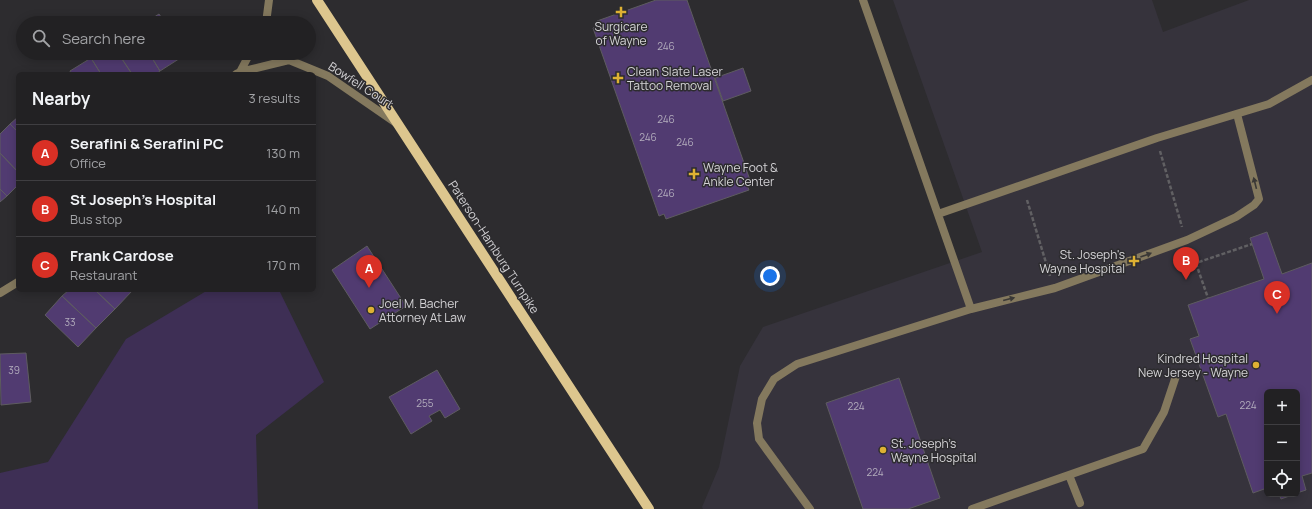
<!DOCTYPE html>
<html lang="en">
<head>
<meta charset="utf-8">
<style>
	:root { --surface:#222123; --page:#2a292b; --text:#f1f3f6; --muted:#a2a3a6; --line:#3f3e41; --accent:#d93025 }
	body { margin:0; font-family:Manrope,sans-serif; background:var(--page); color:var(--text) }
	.controls { position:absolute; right:12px; bottom:12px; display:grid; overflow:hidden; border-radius:6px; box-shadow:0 2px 10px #0003 }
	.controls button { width:36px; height:36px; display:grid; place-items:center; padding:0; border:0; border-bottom:1px solid var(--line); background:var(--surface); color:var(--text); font:20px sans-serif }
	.you { position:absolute; left:770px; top:276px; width:14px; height:14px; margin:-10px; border:3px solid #fff; border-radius:50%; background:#1a73e8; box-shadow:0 0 0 6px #1a73e833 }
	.badge { display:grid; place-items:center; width:26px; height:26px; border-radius:50%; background:var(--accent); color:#fff; font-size:13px; font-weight:700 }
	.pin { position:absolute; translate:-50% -33px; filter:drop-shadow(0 1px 2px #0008) }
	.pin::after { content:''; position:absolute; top:21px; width:14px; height:12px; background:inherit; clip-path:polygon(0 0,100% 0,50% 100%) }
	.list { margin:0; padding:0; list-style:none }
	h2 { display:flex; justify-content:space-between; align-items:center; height:52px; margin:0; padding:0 16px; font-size:17px }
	h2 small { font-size:13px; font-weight:400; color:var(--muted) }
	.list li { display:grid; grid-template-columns:26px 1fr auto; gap:12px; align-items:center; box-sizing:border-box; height:56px; padding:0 16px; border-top:1px solid var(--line) }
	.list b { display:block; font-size:15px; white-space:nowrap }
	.list p { margin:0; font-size:13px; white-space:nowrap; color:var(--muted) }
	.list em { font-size:13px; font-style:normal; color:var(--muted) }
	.icon { flex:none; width:22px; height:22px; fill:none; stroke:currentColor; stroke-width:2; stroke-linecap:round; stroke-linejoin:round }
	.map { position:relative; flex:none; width:1312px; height:509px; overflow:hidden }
	.search { position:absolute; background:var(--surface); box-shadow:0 2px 10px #0003; left:16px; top:16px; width:300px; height:44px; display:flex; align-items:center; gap:10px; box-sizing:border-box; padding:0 14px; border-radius:22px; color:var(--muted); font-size:15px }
	.panel { position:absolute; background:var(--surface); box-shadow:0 2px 10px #0003; left:16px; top:72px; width:300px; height:220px; border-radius:6px }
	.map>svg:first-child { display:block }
	.built { fill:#36333c; fill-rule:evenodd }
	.green { fill:#3e2f55 }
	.building { fill:#513b71; stroke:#5e5c60 }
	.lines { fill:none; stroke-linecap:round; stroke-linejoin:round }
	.path { stroke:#616063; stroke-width:2.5; stroke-dasharray:4 2; stroke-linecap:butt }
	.service { stroke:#84795e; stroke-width:8 }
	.minor { stroke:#84795e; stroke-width:8 }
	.primary { stroke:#ddc68e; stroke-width:10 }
	.oneway { fill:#3a3836 }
	.poi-dot { fill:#deb133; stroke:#2d2c2f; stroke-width:1.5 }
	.labels { text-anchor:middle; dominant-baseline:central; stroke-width:3; stroke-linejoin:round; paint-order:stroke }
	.number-label { font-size:10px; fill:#b2acbc }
	.poi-label { font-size:12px; fill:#d3d2d5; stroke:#2d2c2f; text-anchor:start }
	.street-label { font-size:12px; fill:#d3d2d5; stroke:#2d2c2f }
</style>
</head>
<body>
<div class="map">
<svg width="1312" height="509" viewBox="0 0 1312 509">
	<rect width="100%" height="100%" fill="#2d2c2f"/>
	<path class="built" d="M893,0H1152L1163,32L1249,0H1312V509H703L702,507L719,467L740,366L763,327L982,252ZM1267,392H1297V494H1267Z"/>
	<path class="green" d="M208,290H279L324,382L256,435L258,509H0V473L48,462L126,339Z"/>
	<path class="building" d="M656,0H687L751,183L747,185L749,190L666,219L664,214L659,216L593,28L598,26L597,21Z
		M159,14L165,23H145Z
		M98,53H118L132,74H101L91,58Z
		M118,53H149L160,71L156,74H132Z
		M149,53H184L185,55L160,71Z
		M91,58L101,74H71L70,71Z
		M743,68L751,91L723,101L715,78Z
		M18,117V132L10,124Z
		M10,124L18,132V172L0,153V134Z
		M0,153L18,172V185L7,196L0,189Z
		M0,189L7,196L0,202Z
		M1267,232L1282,274L1312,263V473L1302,476L1306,490L1297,493V392H1267V488L1253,493L1226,414L1218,417L1190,339L1199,336L1188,305L1264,279L1250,238Z
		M367,246L406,306L370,329L332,270Z
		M69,290H95L115,309L96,328L62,296Z
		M95,290H131L132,291L115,309Z
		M62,296L96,328L78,347L45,315Z
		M26,353L31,402L1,405L0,354Z
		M437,370L460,409L445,418L440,410L429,416L432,421L411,434L389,397Z
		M899,378L940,498L908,509H863L826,403Z
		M1279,494H1295L1281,499Z"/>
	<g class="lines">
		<path class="path" d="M1160,151L1182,227
			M1027,200L1050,276
			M1192,252L1208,298
			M1175,261L1196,263L1252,244"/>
		<path class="service" d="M863,0L971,309
			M938,214L1157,138L1269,104L1312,80
			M1069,475L1080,503
			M810,509L759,439L757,423L762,399L774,379L797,364L971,309L1055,288L1187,240L1236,217L1254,205L1259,199L1237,114
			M972,509L1143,449L1164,412L1176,376"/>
		<path class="minor" d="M266,23L269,0
			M240,72L250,53
			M236,74L240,72L289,60L328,76L396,123
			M0,293L18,282"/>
		<path class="primary" d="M317,0L649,509"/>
	</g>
	<defs><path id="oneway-solid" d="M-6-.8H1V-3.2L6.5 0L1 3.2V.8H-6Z"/></defs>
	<g class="oneway">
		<use href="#oneway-solid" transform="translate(1255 183) rotate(-104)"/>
		<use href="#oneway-solid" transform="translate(1146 255) rotate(-20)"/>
		<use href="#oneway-solid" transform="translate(1009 299) rotate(-14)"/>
	</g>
	<g class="poi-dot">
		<path d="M619 6h4v4h4v4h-4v4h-4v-4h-4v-4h4z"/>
		<path d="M616 72h4v4h4v4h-4v4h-4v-4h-4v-4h4z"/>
		<path d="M692 168h4v4h4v4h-4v4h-4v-4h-4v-4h4z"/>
		<path d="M1132 255h4v4h4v4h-4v4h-4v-4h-4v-4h4z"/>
		<circle cx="371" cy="310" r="4"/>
		<circle cx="1256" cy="365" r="4"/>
		<circle cx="883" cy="450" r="4"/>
	</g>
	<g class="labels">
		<g class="number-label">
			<text x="666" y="46">246</text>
			<text x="666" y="119">246</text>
			<text x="648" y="137">246</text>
			<text x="685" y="142">246</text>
			<text x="666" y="193">246</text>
			<text x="70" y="322">33</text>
			<text x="14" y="370">39</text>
			<text x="425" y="403">255</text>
			<text x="1248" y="405">224</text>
			<text x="856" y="406">224</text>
			<text x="875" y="472">224</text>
		</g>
		<g class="poi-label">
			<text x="621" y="26" text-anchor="middle">Surgicare<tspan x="621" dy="14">of Wayne</tspan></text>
			<text x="627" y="71">Clean Slate Laser<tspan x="627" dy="14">Tattoo Removal</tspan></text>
			<text x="703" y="167">Wayne Foot &amp;<tspan x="703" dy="14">Ankle Center</tspan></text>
			<text x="1125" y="254" text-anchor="end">St. Joseph's<tspan x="1125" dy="14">Wayne Hospital</tspan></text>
			<text x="379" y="303">Joel M. Bacher<tspan x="379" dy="14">Attorney At Law</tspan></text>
			<text x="1248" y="358" text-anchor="end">Kindred Hospital<tspan x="1248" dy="14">New Jersey - Wayne</tspan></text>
			<text x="891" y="443">St. Joseph’s<tspan x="891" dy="14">Wayne Hospital</tspan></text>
		</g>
		<g class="street-label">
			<text transform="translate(361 85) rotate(33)">Bowfell Court</text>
			<text transform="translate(494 247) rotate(57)">Paterson-Hamburg Turnpike</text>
		</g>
	</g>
</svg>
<div class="controls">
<button>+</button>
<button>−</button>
<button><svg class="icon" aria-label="locate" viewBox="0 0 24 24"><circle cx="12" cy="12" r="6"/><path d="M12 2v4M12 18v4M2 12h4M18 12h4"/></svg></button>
</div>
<div class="you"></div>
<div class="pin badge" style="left:369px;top:288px">A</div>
<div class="pin badge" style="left:1186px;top:280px">B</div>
<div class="pin badge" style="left:1277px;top:314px">C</div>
<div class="search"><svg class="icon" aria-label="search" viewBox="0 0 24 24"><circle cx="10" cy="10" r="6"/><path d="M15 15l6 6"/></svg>Search here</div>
<section class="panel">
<h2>Nearby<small>3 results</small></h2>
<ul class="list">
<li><span class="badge">A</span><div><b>Serafini &amp; Serafini PC</b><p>Office</p></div><em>130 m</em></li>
<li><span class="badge">B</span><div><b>St Joseph's Hospital</b><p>Bus stop</p></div><em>140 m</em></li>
<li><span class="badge">C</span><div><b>Frank Cardose</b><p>Restaurant</p></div><em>170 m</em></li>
</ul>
</section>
</div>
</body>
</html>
